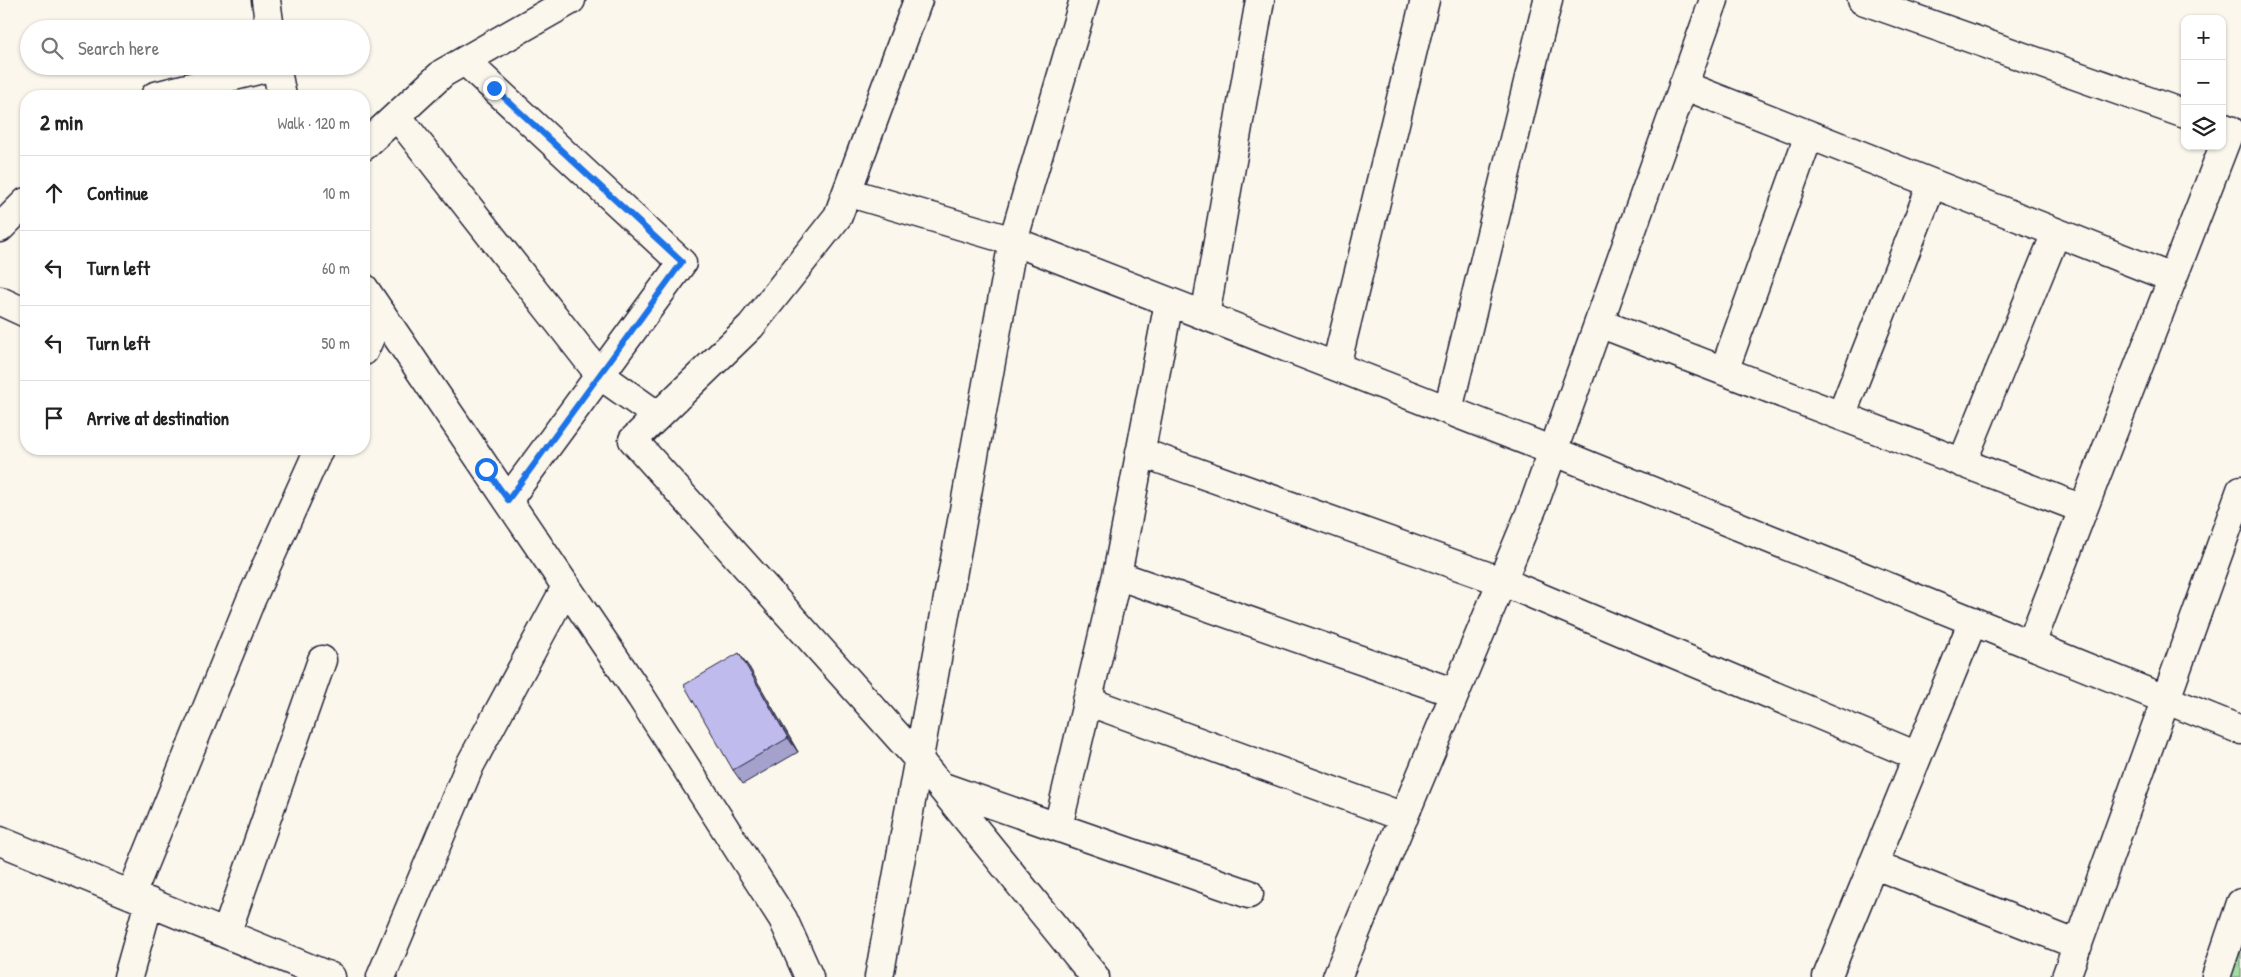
<!DOCTYPE html>
<html lang="en">
<head>
<meta charset="utf-8">
<style>
	:root { --surface:#fff; --page:#f6f6f6; --text:#222; --muted:#767676; --line:#e0e0e0 }
	body { margin:0; font-family:"Patrick Hand",sans-serif; background:var(--page); color:var(--text) }
	.controls { position:absolute; right:15px; top:15px; display:grid; overflow:hidden; border-radius:10px; box-shadow:0 1px 4px #0004 }
	.controls button { width:45px; height:45px; display:grid; place-items:center; padding:0; border:0; border-bottom:1px solid var(--line); background:var(--surface); color:var(--text); font:25px sans-serif }
	.stop { position:absolute; width:15px; height:15px; margin:-11px; border:4px solid #1a73e8; border-radius:50%; background:#fff }
	.stop.end { background:#1a73e8; border-color:#fff; box-shadow:0 1px 5px #0008 }
	.list { margin:0; padding:0; list-style:none }
	h2 { display:flex; justify-content:space-between; align-items:center; height:65px; margin:0; padding:0 20px; font-size:21px }
	h2 small { font-size:16px; font-weight:400; color:var(--muted) }
	.list li { display:grid; grid-template-columns:32px 1fr auto; gap:15px; align-items:center; box-sizing:border-box; height:75px; padding:0 20px; border-top:1px solid var(--line) }
	.list b { display:block; font-size:19px; white-space:nowrap }
	.list em { font-size:16px; font-style:normal; color:var(--muted) }
	.icon { flex:none; width:28px; height:28px; fill:none; stroke:currentColor; stroke-width:2; stroke-linecap:round; stroke-linejoin:round }
	.map { position:relative; flex:none; width:2241px; height:977px; overflow:hidden }
	.search { position:absolute; background:var(--surface); box-shadow:0 1px 4px #0004; left:20px; top:20px; width:350px; height:55px; display:flex; align-items:center; gap:12px; box-sizing:border-box; padding:0 18px; border-radius:28px; color:var(--muted); font-size:19px }
	.panel { position:absolute; background:var(--surface); box-shadow:0 1px 4px #0004; left:20px; top:90px; width:350px; height:365px; border-radius:20px }
	.map>svg:first-child { display:block }
	.green { fill:#a3dda2; stroke:#62806e }
	.lines { fill:none; stroke-linecap:round; stroke-linejoin:round }
	.minor-casing { stroke:#22223b; stroke-width:31 }
	.tertiary-casing { stroke:#22223b; stroke-width:31 }
	.minor { stroke:#fbf7ec; stroke-width:28 }
	.tertiary { stroke:#fbf7ec; stroke-width:28 }
	.wall { fill:#a4a2cc; stroke:#22223b }
	.shaded-wall { fill:#8684a6; stroke:#22223b }
	.building { fill:#bfbced; stroke:#22223b }
	.route { stroke:#1a73e8; stroke-width:6 }
</style>
</head>
<body>
<div class="map">
<svg width="2241" height="977" viewBox="0 0 2241 977">
	<rect width="100%" height="100%" fill="#fbf7ec"/>
	<filter id="ink" filterUnits="userSpaceOnUse"><feTurbulence type="fractalNoise" baseFrequency=".02" numOctaves="2"/><feDisplacementMap in="SourceGraphic" scale="10" xChannelSelector="R" yChannelSelector="G"/><feConvolveMatrix kernelMatrix="1 2 1 2 8 2 1 2 1" color-interpolation-filters="sRGB"/></filter>
	<g filter="url(#ink)">
		<path class="green" d="M2241,923V977H2219Z"/>
		<g class="lines">
			<defs>
				<path id="minor" d="M918,0L838,216L751,326L633,440L919,760L1095,977
					M1862,0L2185,114
					M465,61L682,263L508,500
					M1683,85L2172,278
					M155,96L274,66
					M397,116L600,375L658,416
					M364,146L443,73L571,0
					M847,192L1013,241L1553,451L2241,730
					M0,228L26,202
					M0,301L26,313
					M1169,302L1117,575L1455,693
					M1205,316L1260,0
					M1599,323L2083,509
					M364,351L381,313
					M1336,366L1425,0
					M1724,371L1809,135
					M1448,410L1548,0
					M1841,416L1932,184
					M1140,452L1501,581L1917,756
					M1962,463L2056,233
					M2031,644L2230,130L2222,127
					M1087,701L1404,817
					M940,786L1249,894
					M1058,827L1117,575
					M0,841L331,977
					M1873,864L2078,945
					M131,895L250,602L319,449
					M226,934L322,660
					M128,977L149,902
					M381,977L470,765L566,587
					M879,977L1013,241L1084,0
					M1337,977L1534,504L1714,0
					M1827,977L1973,621
					M2066,977L2241,490
					M2216,977L2241,903"/>
				<path id="tertiary" d="M266,0L270,29
					M276,66L282,96
					M364,288L641,697L783,919L809,977"/>
			</defs>
			<use href="#minor" class="minor-casing"/>
			<use href="#tertiary" class="tertiary-casing"/>
			<use href="#minor" class="minor"/>
			<use href="#tertiary" class="tertiary"/>
		</g>
		<path class="wall" d="M749,667L798,752L743,784L733,770Z"/>
		<path class="shaded-wall" d="M739,653L749,667L798,752L788,738Z"/>
		<path class="building" d="M739,653L788,738L733,770L684,685Z"/>
	</g>
	<g class="lines" filter="url(#ink)">
		<path class="route" d="M486,469L508,500L682,262L494,88"/>
	</g>
</svg>
<div class="controls">
<button>+</button>
<button>−</button>
<button><svg class="icon" aria-label="layers" viewBox="0 0 24 24"><path d="M12 4l9 5-9 5-9-5zM3 14l9 5 9-5"/></svg></button>
</div>
<div class="stop" style="left:486px;top:469px"></div>
<div class="stop end" style="left:494px;top:88px"></div>
<div class="search"><svg class="icon" aria-label="search" viewBox="0 0 24 24"><circle cx="10" cy="10" r="6"/><path d="M15 15l6 6"/></svg>Search here</div>
<section class="panel">
<h2>2 min<small>Walk · 120 m</small></h2>
<ul class="list">
<li><svg class="icon" aria-label="ahead" viewBox="0 0 24 24"><path d="M12 20V5M6 11l6-6 6 6"/></svg><div><b>Continue</b></div><em>10 m</em></li>
<li><svg class="icon" aria-label="left" viewBox="0 0 24 24"><path d="M17 20v-9H6M10 6l-5 5 5 5"/></svg><div><b>Turn left</b></div><em>60 m</em></li>
<li><svg class="icon" aria-label="left" viewBox="0 0 24 24"><path d="M17 20v-9H6M10 6l-5 5 5 5"/></svg><div><b>Turn left</b></div><em>50 m</em></li>
<li><svg class="icon" aria-label="arrive" viewBox="0 0 24 24"><path d="M6 21V4h12l-3 4 3 4H6"/></svg><div><b>Arrive at destination</b></div></li>
</ul>
</section>
</div>
</body>
</html>
